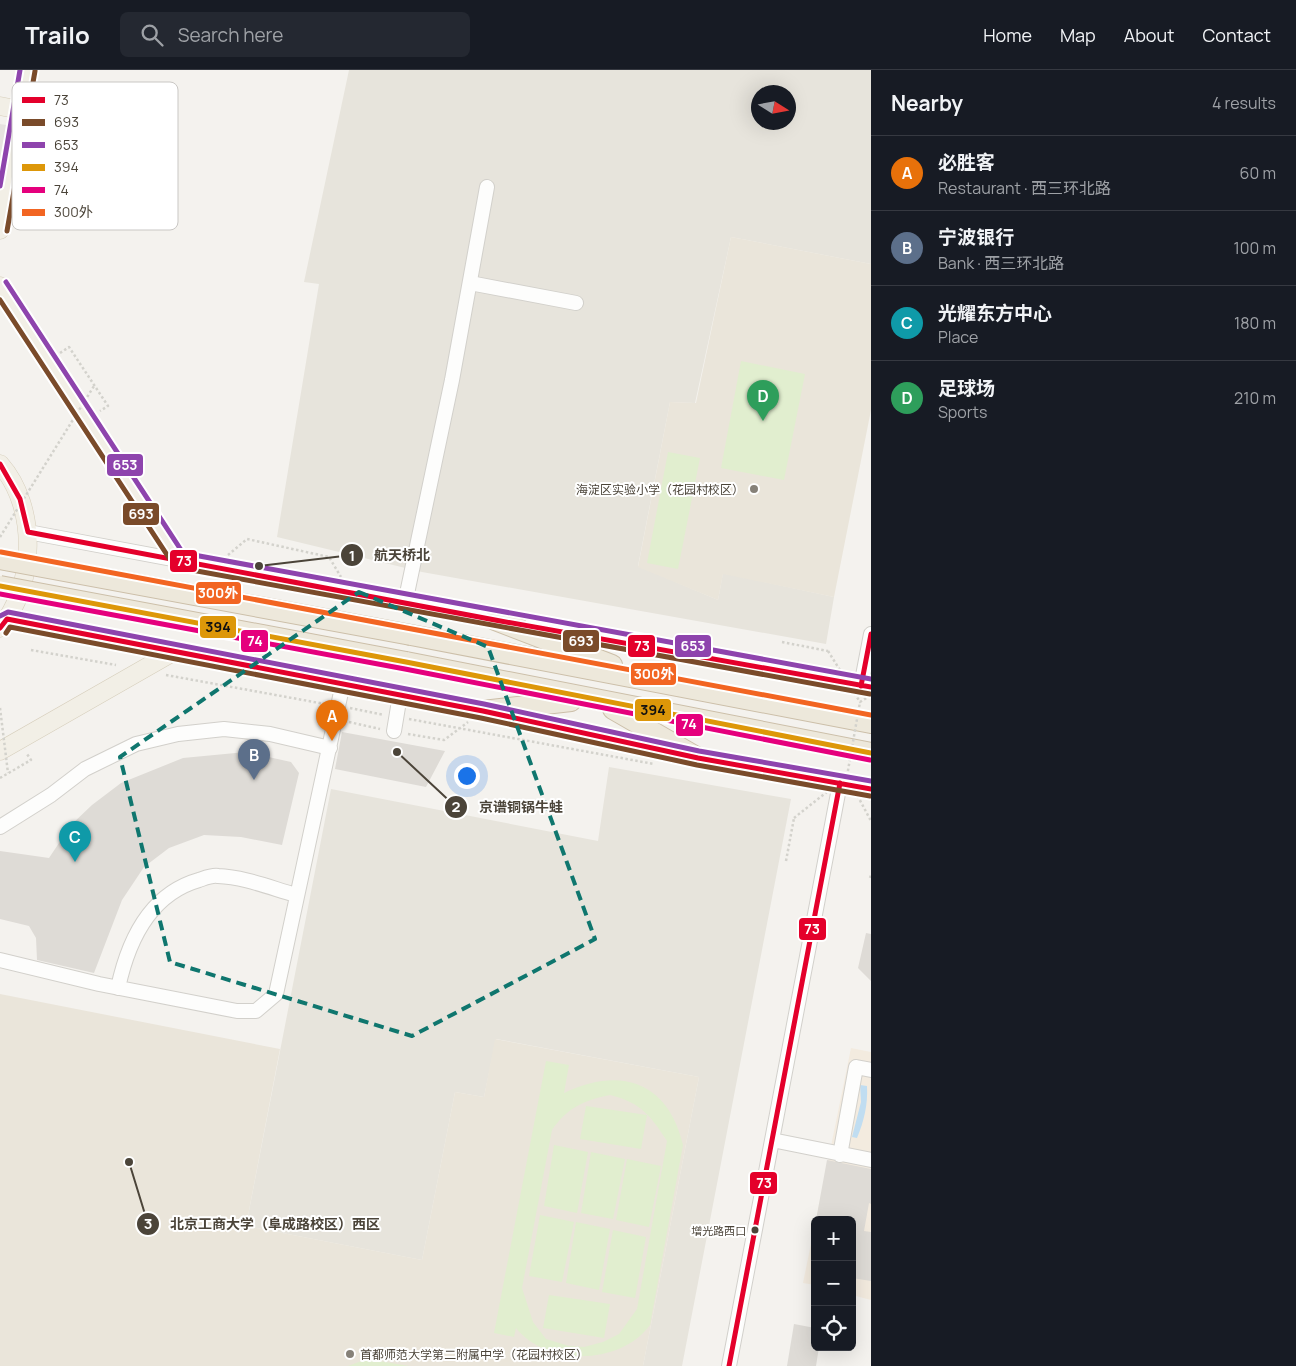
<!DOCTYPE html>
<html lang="en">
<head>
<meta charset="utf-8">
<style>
	:root { --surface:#171b24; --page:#242831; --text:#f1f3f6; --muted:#9ea1a6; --line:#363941; --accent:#ea580c }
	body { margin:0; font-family:Manrope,"Noto Sans SC",sans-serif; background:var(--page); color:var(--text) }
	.controls { position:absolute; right:15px; bottom:15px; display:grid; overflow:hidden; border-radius:8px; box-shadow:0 5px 20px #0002 }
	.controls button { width:45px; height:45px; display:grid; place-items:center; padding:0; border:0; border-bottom:1px solid var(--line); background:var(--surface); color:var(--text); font:25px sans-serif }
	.compass { position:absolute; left:751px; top:15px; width:45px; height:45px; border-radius:50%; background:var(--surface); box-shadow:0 5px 20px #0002; rotate:101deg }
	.you { position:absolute; left:466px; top:705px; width:18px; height:18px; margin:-12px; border:4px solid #fff; border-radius:50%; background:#1a73e8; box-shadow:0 0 0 8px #1a73e833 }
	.badge { display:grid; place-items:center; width:32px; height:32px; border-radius:50%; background:var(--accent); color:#fff; font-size:16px; font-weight:700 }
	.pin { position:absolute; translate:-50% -41px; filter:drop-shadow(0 1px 2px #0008) }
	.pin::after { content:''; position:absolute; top:26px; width:18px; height:15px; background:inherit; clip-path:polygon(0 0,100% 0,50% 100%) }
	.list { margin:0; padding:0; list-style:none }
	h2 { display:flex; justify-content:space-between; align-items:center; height:65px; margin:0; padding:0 20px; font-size:21px }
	h2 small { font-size:16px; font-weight:400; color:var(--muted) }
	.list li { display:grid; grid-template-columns:32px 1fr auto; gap:15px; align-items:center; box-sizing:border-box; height:75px; padding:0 20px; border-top:1px solid var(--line) }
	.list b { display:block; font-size:19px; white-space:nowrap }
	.list p { margin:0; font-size:16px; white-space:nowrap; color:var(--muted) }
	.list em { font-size:16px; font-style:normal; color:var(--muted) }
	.icon { flex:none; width:28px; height:28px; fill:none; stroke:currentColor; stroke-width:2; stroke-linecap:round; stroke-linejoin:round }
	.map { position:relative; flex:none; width:871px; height:1296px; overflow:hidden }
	header { display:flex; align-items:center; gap:30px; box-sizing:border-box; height:70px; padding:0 25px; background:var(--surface); border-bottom:1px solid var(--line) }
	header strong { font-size:24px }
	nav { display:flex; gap:28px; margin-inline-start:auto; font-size:18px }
	.search { width:350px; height:45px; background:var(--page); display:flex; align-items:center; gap:12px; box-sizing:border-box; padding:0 18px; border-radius:8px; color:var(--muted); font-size:19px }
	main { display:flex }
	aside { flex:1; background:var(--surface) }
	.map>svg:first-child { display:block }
	.residential { fill:#e7e4dc; fill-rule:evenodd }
	.commercial { fill:#f3ebdf }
	.education { fill:#eae5da }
	.green { fill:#e1eecf; fill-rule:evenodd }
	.parking { fill:#e6e3df }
	.water { fill:#c0ddf1 }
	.building { fill:#dedbd6 }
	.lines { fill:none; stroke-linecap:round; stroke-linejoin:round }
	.minor-casing { stroke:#d2d0cb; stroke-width:16 }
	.major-casing { stroke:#d6cebb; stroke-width:19 }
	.highway-casing { stroke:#ccbfa9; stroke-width:22 }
	.path { stroke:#d3d2cc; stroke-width:2.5; stroke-dasharray:2.5 2.5; stroke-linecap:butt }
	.minor { stroke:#fdfdfc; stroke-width:14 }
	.major { stroke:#f2efe6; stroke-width:18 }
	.highway { stroke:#ede8db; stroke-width:20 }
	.highway-bridge-casing { stroke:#ccbfa9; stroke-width:22; stroke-linecap:butt }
	.path-bridge { stroke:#d3d2cc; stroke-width:2.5; stroke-dasharray:2.5 2.5; stroke-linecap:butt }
	.highway-bridge { stroke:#ede8db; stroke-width:20 }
	.bus-1-casing { stroke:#fff; stroke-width:9 }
	.bus-2-casing { stroke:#fff; stroke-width:9 }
	.bus-3-casing { stroke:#fff; stroke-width:9 }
	.bus-4-casing { stroke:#fff; stroke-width:9 }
	.bus-5-casing { stroke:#fff; stroke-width:9 }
	.bus-6-casing { stroke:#fff; stroke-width:9 }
	.bus-1 { stroke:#e4002b; stroke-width:5 }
	.bus-2 { stroke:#7a4b2a; stroke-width:5 }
	.bus-3 { stroke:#8e44ad; stroke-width:5 }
	.bus-4 { stroke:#dd9709; stroke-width:5 }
	.bus-5 { stroke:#e5007d; stroke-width:5 }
	.bus-6 { stroke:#f26522; stroke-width:5 }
	.marked { fill:none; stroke:#0f766e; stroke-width:4; stroke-dasharray:10 6; stroke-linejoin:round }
	.poi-dot { fill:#868178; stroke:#fff; stroke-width:2 }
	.bus-dot { fill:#4b4439; stroke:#fff; stroke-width:2 }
	.labels { text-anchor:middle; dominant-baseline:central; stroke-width:4; stroke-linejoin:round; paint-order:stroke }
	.bus-label { font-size:11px; fill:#4b4439; stroke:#fff; text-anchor:end }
	.poi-label { font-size:12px; fill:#4b4439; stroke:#fff; text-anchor:end }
	.key { fill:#fff; stroke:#c9c7c4; stroke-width:1 }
	.key-label { font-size:14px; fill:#4b4439 }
	.leader { fill:none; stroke:#4b4439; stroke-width:2 }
	.callout-dot { fill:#4b4439; stroke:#fff; stroke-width:2 }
	.mark-label { font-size:15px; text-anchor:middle; font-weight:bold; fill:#fff }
	.callout-label { font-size:14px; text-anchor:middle; font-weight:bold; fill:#4b4439; stroke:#fff; stroke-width:4; stroke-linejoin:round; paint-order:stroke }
	.line-badge { stroke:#fff; stroke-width:2 }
	.badge-label { font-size:14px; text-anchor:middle; font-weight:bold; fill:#fff }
	.pale-badge-label { font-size:14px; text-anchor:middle; font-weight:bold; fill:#111 }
</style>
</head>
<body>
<header>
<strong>Trailo</strong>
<div class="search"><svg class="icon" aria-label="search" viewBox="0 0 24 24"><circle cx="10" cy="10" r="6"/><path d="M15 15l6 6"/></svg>Search here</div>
<nav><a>Home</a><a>Map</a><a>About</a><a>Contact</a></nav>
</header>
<main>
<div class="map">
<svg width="871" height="1296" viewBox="0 0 871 1296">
	<rect width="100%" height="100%" fill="#f4f2ee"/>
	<path class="residential" d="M349,0H871V194L731,167L695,333L670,332L638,496L718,530L723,503L834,527L826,574L422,502L277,467L319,214L304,212ZM758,22H788V52H758Z
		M609,697L791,729L682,1296H643L699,1007L496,969L484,1027L455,1022L422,1190L246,1156L331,719L598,771Z"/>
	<path class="commercial" d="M851,978L871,982V1230L852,1225V1150H816Z
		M815,1154V1215L803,1213Z"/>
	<path class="education" d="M731,167L871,194V340L834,527L723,504L718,530L638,497L670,332L696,333Z
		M0,924L280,979L246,1156L422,1190L455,1022L484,1027L495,969L699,1007L643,1296H0Z"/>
	<path class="green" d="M741,291L805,304L784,410L721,398Z
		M668,382L700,388L678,499L647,493Z
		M546,991L569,995L564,1023C620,996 668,1011 683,1075L650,1255C620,1296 546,1296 516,1258L514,1267L494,1263ZM610,1025C640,1032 651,1046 667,1071L637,1239L619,1264L603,1272L584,1277L569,1276L546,1269L533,1252L522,1218L552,1060C567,1038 584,1030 610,1025Z
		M586,1036L647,1045L641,1079L580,1069Z
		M554,1075L588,1082L577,1143L544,1136Z
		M591,1082L625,1089L613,1149L581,1143Z
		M627,1089L661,1096L649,1157L616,1150Z
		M540,1145L574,1152L562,1212L529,1206Z
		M576,1152L610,1159L599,1220L566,1213Z
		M613,1160L646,1167L635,1228L602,1222Z
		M549,1225L610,1234L604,1268L543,1258Z
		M367,1289L409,1296H348Z"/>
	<path class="parking" d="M0,54L12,56L0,122Z"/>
	<path class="water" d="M860,1015L867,1016C868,1035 864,1051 857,1068L852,1067L861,1032Z"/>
	<path class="building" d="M342,662L445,681L426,717L335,699Z
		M246,682L291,692L299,703L282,775L241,767L204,765L169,778L144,797L122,830L94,903L37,890L36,868L29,856L0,849V781L49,788L71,755L92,735L121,713L183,688Z
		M866,863L871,864V911L858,898Z
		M827,1090L871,1099V1134L869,1133L864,1161L871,1162V1211L852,1208V1150H816Z
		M794,1254L815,1258V1277H819L816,1296H787Z"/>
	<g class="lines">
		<defs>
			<path id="minor" d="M470,213L576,233
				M28,462L504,551
				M405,533L452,310L487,117
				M7,549L483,641L698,688L871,719
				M530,556L871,617
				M861,616L871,564
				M394,661L400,625
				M0,757L51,725L85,699L136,674L178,664L224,659L270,664L330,678
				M0,890L99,914L237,941H256L276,924L343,613
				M118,918C128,871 150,824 199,810C205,808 212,805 218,806C244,807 271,818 296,825
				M772,1070L871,1090
				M840,1085L856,997L871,1000
				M729,1296L840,713"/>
			<path id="major" d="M0,36L20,40
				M0,160L28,0
				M0,216L178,490
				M0,394C38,437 36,515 0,558
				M0,681L175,581"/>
			<path id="highway" d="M495,550L612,595
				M411,565L871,653
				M406,592L871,683
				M613,639L698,688
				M483,641L571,631"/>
		</defs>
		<use href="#minor" class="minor-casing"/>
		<use href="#major" class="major-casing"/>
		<use href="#highway" class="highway-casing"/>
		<path class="path" d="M60,283L69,277L108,336L100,341
			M228,485L247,469L329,487L341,507
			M782,572L828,581
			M31,580L116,595
			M166,605L325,634
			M350,638L384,645
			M409,649L654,694
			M349,652L380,659
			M408,664L444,670L468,652
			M0,708L31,690L27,684
			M786,791L794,748
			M870,808L871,805"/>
		<use href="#minor" class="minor"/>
		<use href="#major" class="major"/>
		<use href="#highway" class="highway"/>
		<defs>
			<path id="highway-bridge" d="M0,489L411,565
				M0,516L406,592"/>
		</defs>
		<use href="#highway-bridge" class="highway-bridge-casing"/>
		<path class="path-bridge" d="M0,467L94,316
			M828,581L860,632L871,625
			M0,638L8,703
			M847,706L860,632
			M794,748L847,706L871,751"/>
		<use href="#highway-bridge" class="highway-bridge"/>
		<defs>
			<path id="bus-1" d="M0,394L20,429L28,462L495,550L871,617
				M0,558L7,549L483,641L698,688L871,719
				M861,616L871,564
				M729,1296L840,713"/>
			<path id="bus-2" d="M7,161L35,1
				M0,230L175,497L870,624
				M6,563L10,557L481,648L697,695L870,726"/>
			<path id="bus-3" d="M0,116L20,0
				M6,212L183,483L871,609
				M0,546L8,542L484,634L699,681L871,711"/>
			<path id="bus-4" d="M0,516L406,592L871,683"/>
			<path id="bus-5" d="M0,524L405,599L870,690"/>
			<path id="bus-6" d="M1,482L871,645"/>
		</defs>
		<use href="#bus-1" class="bus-1-casing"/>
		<use href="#bus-2" class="bus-2-casing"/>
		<use href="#bus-3" class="bus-3-casing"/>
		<use href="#bus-4" class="bus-4-casing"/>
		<use href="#bus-5" class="bus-5-casing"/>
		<use href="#bus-6" class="bus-6-casing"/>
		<use href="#bus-1" class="bus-1"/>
		<use href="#bus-2" class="bus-2"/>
		<use href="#bus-3" class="bus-3"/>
		<use href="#bus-4" class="bus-4"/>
		<use href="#bus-5" class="bus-5"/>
		<use href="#bus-6" class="bus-6"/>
	</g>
	<path class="marked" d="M359,522L488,577L595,869L412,966L170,892L120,687Z"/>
	<g class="poi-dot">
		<circle cx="754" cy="419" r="5"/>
		<circle cx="350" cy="1284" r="5"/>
	</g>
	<circle class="bus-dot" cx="755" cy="1160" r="4.5"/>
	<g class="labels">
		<g class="bus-label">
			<text x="746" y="1160">增光路西口</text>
		</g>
		<g class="poi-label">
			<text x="744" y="419">海淀区实验小学（花园村校区）</text>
			<text x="360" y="1284" text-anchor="start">首都师范大学第二附属中学（花园村校区）</text>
		</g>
	</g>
	<rect x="12" y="12" width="166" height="148" rx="8" class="key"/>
	<rect x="22" y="27" width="23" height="6" fill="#e4002b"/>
	<rect x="22" y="49" width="23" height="7" fill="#7a4b2a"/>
	<rect x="22" y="72" width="23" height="6" fill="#8e44ad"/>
	<rect x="22" y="94" width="23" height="7" fill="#dd9709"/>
	<rect x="22" y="117" width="23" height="6" fill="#e5007d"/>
	<rect x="22" y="139" width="23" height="7" fill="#f26522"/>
	<g class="key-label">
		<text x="54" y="35">73</text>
		<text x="54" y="57">693</text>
		<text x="54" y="80">653</text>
		<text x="54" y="102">394</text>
		<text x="54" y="125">74</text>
		<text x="54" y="147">300外</text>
	</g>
	<path class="leader" d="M259 496L352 485M397 682L456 737M129 1092L148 1154"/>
	<g class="callout-dot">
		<circle cx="259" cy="496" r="5"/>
		<circle cx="397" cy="682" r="5"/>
		<circle cx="129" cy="1092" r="5"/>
		<circle cx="352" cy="485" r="12"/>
		<circle cx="456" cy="737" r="12"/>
		<circle cx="148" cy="1154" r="12"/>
	</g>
	<g class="mark-label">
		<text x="352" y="491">1</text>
		<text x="456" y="742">2</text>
		<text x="148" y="1159">3</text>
	</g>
	<g class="callout-label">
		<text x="402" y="490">航天桥北</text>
		<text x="521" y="742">京谱铜锅牛蛙</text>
		<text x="275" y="1159">北京工商大学（阜成路校区）西区</text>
	</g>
	<g class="line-badge">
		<rect x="106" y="383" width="38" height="24" rx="5" fill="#8e44ad"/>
		<rect x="122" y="432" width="38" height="24" rx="5" fill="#7a4b2a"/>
		<rect x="169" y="479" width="29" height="24" rx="5" fill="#e4002b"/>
		<rect x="195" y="511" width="47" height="24" rx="5" fill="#f26522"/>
		<rect x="199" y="545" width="38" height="24" rx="5" fill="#dd9709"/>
		<rect x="240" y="559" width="29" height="24" rx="5" fill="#e5007d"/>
		<rect x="562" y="559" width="38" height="24" rx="5" fill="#7a4b2a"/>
		<rect x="627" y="564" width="29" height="24" rx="5" fill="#e4002b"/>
		<rect x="674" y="564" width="38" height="24" rx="5" fill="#8e44ad"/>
		<rect x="630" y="592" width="47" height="24" rx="5" fill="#f26522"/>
		<rect x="634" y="628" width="38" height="24" rx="5" fill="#dd9709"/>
		<rect x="675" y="643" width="29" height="24" rx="5" fill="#e5007d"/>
		<rect x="798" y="847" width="29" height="24" rx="5" fill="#e4002b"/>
		<rect x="749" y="1101" width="29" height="24" rx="5" fill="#e4002b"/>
	</g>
	<g class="badge-label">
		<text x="125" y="400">653</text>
		<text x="141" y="449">693</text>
		<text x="184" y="496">73</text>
		<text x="218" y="528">300外</text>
		<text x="255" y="576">74</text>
		<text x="581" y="576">693</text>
		<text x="642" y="581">73</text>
		<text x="693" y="581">653</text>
		<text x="654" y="609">300外</text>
		<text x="689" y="659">74</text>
		<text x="812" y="864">73</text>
		<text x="764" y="1118">73</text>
	</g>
	<g class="pale-badge-label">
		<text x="218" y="562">394</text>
		<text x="653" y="645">394</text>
	</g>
</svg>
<div class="controls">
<button>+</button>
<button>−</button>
<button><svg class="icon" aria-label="locate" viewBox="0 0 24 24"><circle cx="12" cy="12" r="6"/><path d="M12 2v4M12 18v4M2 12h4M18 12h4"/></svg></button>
</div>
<svg class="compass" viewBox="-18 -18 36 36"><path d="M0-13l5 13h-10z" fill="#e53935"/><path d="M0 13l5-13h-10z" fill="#9ea1a6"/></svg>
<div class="you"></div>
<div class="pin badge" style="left:332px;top:671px;background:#e8710a">A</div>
<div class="pin badge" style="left:254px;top:710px;background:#5c6f8a">B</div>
<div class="pin badge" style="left:75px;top:792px;background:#0f9aa8">C</div>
<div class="pin badge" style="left:763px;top:351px;background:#2e9e5b">D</div>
</div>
<aside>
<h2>Nearby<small>4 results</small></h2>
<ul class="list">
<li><span class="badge" style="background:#e8710a">A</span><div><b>必胜客</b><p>Restaurant · 西三环北路</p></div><em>60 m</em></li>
<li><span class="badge" style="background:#5c6f8a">B</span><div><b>宁波银行</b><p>Bank · 西三环北路</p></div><em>100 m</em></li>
<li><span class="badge" style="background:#0f9aa8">C</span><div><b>光耀东方中心</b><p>Place</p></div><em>180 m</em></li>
<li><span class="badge" style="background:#2e9e5b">D</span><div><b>足球场</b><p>Sports</p></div><em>210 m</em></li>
</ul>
</aside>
</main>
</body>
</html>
